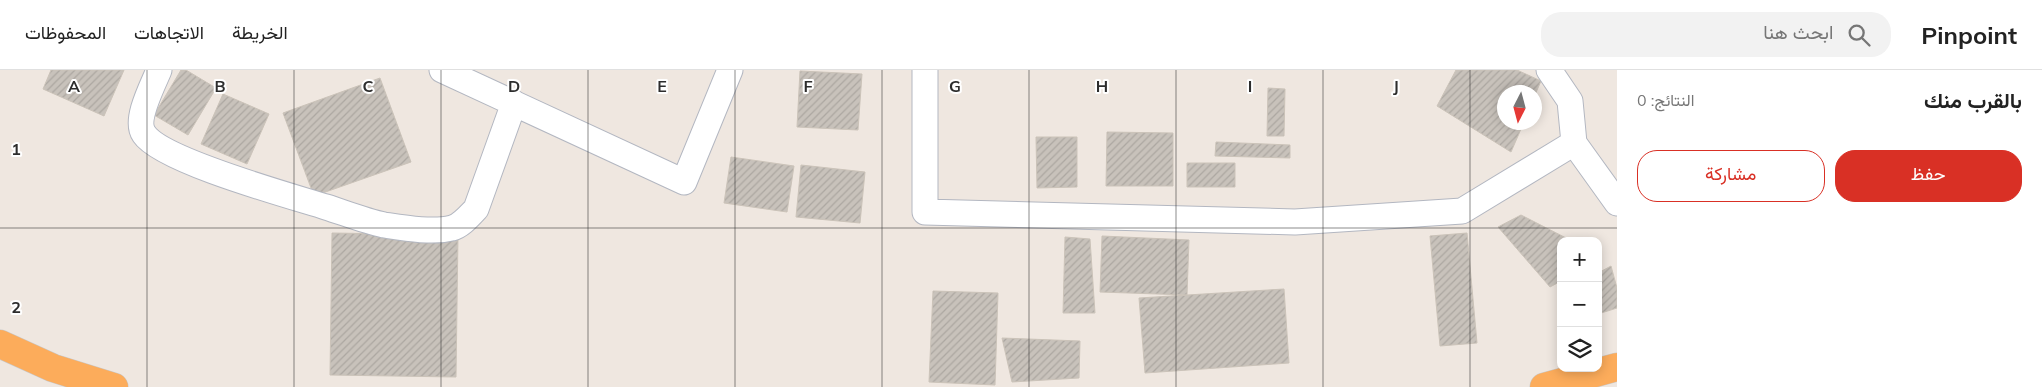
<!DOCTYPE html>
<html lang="ar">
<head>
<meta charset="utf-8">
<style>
	:root { --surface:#fff; --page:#f2f2f2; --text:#222; --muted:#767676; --line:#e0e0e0; --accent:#d93025 }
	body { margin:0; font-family:Mulish,Vazirmatn,sans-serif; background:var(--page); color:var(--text); direction:rtl }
	.controls { position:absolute; right:15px; bottom:15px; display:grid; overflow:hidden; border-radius:10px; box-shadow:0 2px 12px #0003 }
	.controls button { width:45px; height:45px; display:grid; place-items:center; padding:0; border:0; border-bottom:1px solid var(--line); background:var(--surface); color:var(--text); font:25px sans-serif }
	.compass { position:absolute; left:1497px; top:15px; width:45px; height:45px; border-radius:50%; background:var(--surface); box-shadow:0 2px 12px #0003; rotate:186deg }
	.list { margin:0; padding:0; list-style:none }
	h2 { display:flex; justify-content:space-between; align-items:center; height:65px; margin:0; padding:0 20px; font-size:21px }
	h2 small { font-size:16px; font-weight:400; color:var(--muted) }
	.actions { display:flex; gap:10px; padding:15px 20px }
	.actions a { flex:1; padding:11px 0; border:1px solid var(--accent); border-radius:20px; text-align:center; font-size:18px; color:var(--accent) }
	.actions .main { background:var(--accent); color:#fff }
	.icon { flex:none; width:28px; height:28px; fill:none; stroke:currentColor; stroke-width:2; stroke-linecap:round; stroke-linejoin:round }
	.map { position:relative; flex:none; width:1617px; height:317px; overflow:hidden; direction:ltr }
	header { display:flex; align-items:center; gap:30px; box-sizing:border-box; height:70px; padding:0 25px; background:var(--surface); border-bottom:1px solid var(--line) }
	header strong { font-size:24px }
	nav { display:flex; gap:28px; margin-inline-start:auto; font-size:18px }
	.search { width:350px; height:45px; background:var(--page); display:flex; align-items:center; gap:12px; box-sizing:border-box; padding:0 18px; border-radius:20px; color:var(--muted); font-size:19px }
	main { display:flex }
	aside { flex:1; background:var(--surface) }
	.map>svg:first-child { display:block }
	.building { fill:url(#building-hatch); stroke:#cbc3b9 }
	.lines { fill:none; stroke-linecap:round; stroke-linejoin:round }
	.minor-casing { stroke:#b3b7c1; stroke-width:27 }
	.trunk-casing { stroke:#c8c8c8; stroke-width:29 }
	.minor { stroke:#fff; stroke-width:25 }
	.trunk { stroke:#fcac5b; stroke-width:28 }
	.grid { fill:none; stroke:#2d2d2d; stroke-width:1; stroke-opacity:0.55 }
	.grid-label { font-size:16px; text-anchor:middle; font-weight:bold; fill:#2d2d2d; stroke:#fff; stroke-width:4; stroke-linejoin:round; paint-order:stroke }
</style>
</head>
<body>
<header>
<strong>Pinpoint</strong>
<div class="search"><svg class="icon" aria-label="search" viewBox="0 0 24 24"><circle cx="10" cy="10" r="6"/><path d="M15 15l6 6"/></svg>ابحث هنا</div>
<nav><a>الخريطة</a><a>الاتجاهات</a><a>المحفوظات</a></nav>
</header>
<main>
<aside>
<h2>بالقرب منك<small>النتائج: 0</small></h2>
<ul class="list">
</ul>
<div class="actions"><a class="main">حفظ</a><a>مشاركة</a></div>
</aside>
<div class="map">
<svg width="1617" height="317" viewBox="0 0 1617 317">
	<defs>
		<pattern id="building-hatch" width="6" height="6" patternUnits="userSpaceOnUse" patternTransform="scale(1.25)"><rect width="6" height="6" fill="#c8c2bb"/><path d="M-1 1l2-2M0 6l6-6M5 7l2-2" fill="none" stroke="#aca7a1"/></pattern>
	</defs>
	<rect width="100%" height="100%" fill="#efe7e0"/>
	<path class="building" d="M51,0H124L104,46L43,19Z
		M181,0H186L216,18L188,65L154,45Z
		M1456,0H1517L1541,11L1534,27V22H1504V52H1524L1511,82L1437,36Z
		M800,1L862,4L858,60L797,57Z
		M380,8L411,92L314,126L283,43Z
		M1268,18L1285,19L1284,66H1267Z
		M223,24L269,44L247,94L201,74Z
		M1107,62L1173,63V116H1106Z
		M1036,67H1077V117L1037,118Z
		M1216,72L1290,75V88L1215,86Z
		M731,87L794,96L787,142L724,133Z
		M1187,93H1235V117H1187Z
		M801,95L865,102L860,153L796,147Z
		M1521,145L1572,171H1561V211L1550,217L1498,157Z
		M332,163L458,165L456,307L330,305Z
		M1467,163L1477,273L1440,276L1430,166Z
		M1102,166L1189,170L1187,225L1100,222Z
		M1065,167L1090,169L1095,243H1063Z
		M1611,196L1617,218V238L1598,244V203Z
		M1284,219L1289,293L1145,303L1139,228Z
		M933,221L998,223L995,315L929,312Z
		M1002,268L1080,271L1079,308L1012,312Z"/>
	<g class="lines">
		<defs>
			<path id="minor" d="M159,0C153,15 134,50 144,64C162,91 291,126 326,137C345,143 365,151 384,155C404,158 433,163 452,158C461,156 470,145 476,139L514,33
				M442,0L684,112L730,0
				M925,0V142L1295,152L1462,141L1574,73
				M1549,0L1570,31L1574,73L1617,133"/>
			<path id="trunk" d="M0,274L53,298L114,317
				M1544,317L1617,297"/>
		</defs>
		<use href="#minor" class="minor-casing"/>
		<use href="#trunk" class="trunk-casing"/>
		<use href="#minor" class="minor"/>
		<use href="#trunk" class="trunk"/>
	</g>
	<path class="grid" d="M147,0V317M294,0V317M441,0V317M588,0V317M735,0V317M882,0V317M1029,0V317M1176,0V317M1323,0V317M1470,0V317M0,158H1617"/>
	<g class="grid-label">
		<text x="74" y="22">A</text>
		<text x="220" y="22">B</text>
		<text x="368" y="22">C</text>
		<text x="514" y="22">D</text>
		<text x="662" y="22">E</text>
		<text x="808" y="22">F</text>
		<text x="955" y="22">G</text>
		<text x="1102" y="22">H</text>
		<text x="1250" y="22">I</text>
		<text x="1396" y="22">J</text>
		<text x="16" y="85">1</text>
		<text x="16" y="243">2</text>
	</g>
</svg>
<div class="controls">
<button>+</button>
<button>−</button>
<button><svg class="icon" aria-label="layers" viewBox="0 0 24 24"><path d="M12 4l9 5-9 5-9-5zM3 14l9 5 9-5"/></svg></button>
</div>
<svg class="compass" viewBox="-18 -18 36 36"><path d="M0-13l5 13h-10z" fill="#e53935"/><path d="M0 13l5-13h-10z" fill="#767676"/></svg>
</div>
</main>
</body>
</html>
